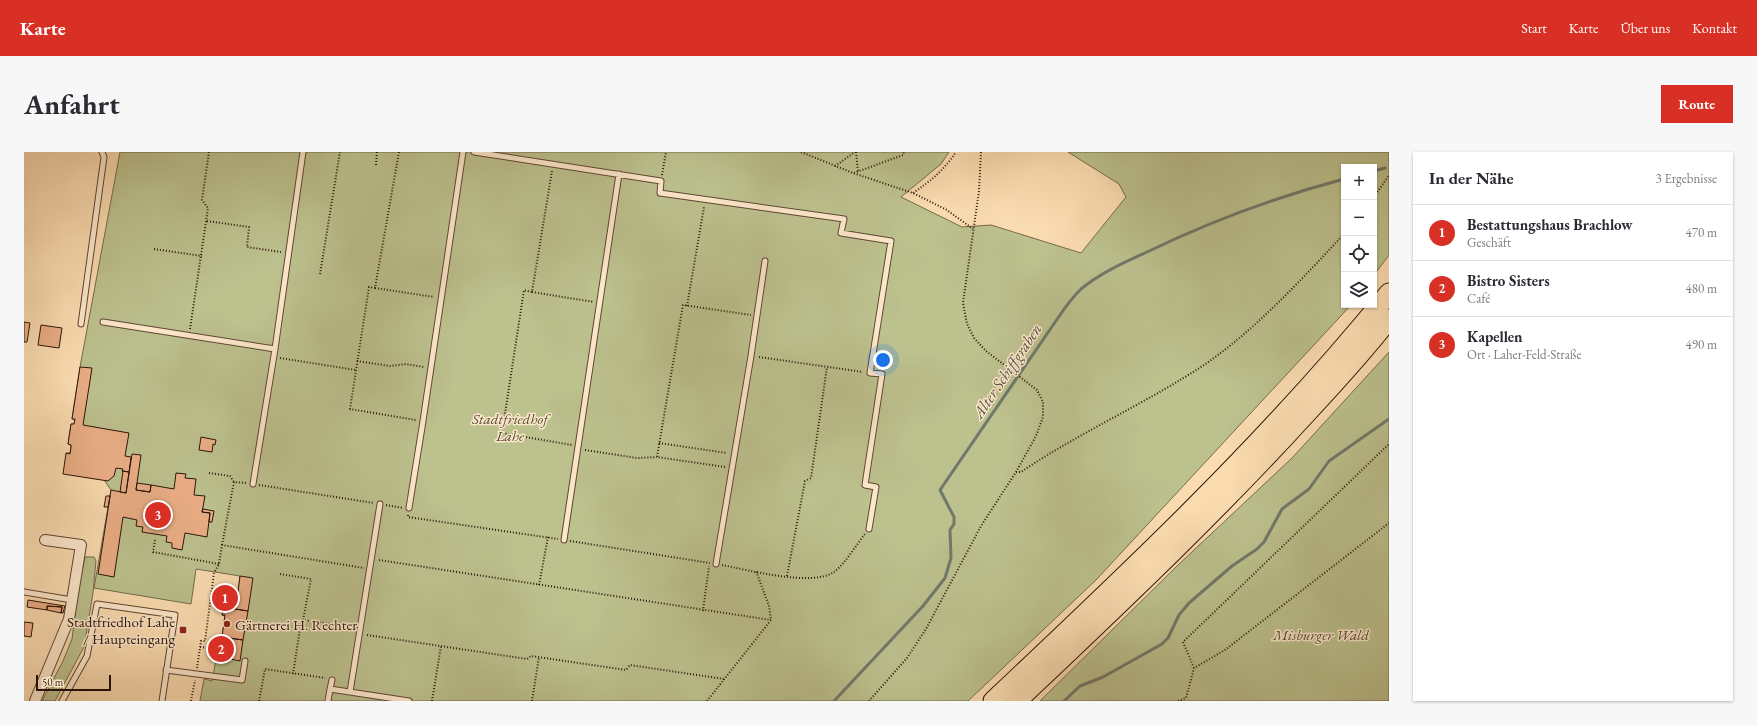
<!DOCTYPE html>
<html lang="de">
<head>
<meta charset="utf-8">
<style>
	:root { --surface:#fff; --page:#f7f7f7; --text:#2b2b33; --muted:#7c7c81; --line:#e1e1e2; --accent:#d93025 }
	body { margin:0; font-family:"EB Garamond",serif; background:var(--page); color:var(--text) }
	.controls { position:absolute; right:12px; top:12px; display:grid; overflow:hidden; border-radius:0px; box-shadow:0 1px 3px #0004 }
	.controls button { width:36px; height:36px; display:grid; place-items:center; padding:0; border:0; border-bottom:1px solid var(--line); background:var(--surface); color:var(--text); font:20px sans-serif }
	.scale { position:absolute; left:12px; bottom:10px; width:75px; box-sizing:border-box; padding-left:4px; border:2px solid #2c1409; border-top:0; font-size:11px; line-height:14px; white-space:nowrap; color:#2c1409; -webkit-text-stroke:3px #fce8cc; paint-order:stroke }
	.you { position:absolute; left:859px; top:208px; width:14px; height:14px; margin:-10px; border:3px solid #fff; border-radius:50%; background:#1a73e8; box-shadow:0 0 0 6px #1a73e833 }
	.badge { display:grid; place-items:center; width:26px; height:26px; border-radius:50%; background:var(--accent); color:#fff; font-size:13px; font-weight:700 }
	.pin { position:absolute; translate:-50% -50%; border:2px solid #fff; box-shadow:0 1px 4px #0006 }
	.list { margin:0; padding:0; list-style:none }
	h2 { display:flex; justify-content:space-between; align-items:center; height:52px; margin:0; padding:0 16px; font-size:17px }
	h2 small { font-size:13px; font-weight:400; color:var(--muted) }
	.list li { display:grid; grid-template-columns:26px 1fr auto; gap:12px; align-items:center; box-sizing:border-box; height:56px; padding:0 16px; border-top:1px solid var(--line) }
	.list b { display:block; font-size:15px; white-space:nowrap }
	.list p { margin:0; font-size:13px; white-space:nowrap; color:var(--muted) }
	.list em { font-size:13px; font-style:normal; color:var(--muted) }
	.icon { flex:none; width:22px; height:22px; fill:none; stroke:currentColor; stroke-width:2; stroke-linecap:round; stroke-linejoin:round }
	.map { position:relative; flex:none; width:1365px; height:549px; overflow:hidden; border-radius:0px }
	header { display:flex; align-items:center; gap:24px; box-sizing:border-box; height:56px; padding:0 20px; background:var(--accent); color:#fff }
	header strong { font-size:19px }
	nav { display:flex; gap:22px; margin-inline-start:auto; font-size:14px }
	.intro { display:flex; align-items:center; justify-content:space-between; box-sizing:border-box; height:96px; padding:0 24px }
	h1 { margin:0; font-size:28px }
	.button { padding:10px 18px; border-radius:0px; background:var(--accent); color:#fff; font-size:14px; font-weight:700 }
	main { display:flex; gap:24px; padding:0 24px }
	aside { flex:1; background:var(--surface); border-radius:0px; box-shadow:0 1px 3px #0004 }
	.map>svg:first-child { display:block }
	.green { fill:#bcc18e; stroke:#746a4c }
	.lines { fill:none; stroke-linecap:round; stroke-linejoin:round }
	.stream { stroke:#71796a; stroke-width:3 }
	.building { fill:#eaae86; stroke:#2c1409 }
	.lane-casing { stroke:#604633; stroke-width:7 }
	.street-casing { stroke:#604633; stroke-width:12 }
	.highway-casing { stroke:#2c1409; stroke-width:21 }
	.path { stroke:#2c1409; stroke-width:2; stroke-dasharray:1 2; stroke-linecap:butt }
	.lane { stroke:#fce8cc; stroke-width:5 }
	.street { stroke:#fce8cc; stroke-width:10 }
	.highway { stroke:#fbdcb1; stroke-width:19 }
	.poi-dot { fill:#8f2418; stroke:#fce8cc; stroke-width:1.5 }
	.labels { text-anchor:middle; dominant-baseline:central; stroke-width:3; stroke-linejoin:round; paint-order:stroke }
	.park-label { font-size:15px; font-style:italic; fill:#574831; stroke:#fce8cc }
	.poi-label { font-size:15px; fill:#2c1409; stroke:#fce8cc; text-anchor:end }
	.water-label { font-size:16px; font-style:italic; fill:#544f41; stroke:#fce8cc }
</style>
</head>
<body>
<header>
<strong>Karte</strong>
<nav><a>Start</a><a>Karte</a><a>Über uns</a><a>Kontakt</a></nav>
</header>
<div class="intro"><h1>Anfahrt</h1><a class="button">Route</a></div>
<main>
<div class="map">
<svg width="1365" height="549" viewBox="0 0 1365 549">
	<rect width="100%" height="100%" fill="#fbdcb1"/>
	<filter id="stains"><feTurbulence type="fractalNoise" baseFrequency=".005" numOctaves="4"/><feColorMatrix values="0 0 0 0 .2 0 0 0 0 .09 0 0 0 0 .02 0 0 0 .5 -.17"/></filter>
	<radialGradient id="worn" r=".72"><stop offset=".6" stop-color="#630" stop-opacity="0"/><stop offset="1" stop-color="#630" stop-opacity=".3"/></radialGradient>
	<path class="green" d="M96,0H925L917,12L877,45L938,75L967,73L1057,101L1102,45L1095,32L1044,0H1365V103L1350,123V15H1320V153H1327L1072,428L944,549H176L180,527L188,529L195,492H197L201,464L198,463L200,455L204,456L205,450L198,449L199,437L214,440L216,424L172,417L167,452L70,436L87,338L80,328L42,301H46L47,293L44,292L47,272H50L51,267H48L56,215Z
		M1365,200V549H1016L1153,414L1268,306Z
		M61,405H70L72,409L69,441L60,495L31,549H18L39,509L48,487L54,438Z"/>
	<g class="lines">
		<path class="stream" d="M1350,19L1361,16
			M810,549L899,454L921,426L927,406L926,378L930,372V365L916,338L1036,163C1042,154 1049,145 1057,137C1076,121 1101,110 1123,100C1187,69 1252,45 1320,27
			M1040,549L1056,534L1079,525L1138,492L1144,486L1155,463L1165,451L1208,414L1233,397L1240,390L1258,357L1285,337L1305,309L1365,267"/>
	</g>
	<path class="building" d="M0,170L6,171L3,190H0Z
		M17,173L38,176L35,196L14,193Z
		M56,215L68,216L59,273L105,281L101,304L107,305L105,320L98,319L99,317L92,316L90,324L84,329L39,322L42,301L46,302L47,295V293L44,292L47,272H50L51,267H48Z
		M177,285L192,288L191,293L189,292L188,300L175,298Z
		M108,302L117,303L112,338L126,340L127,333L150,337L152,321L162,322L161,326L172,327L170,343L181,344L178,360L186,361L183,385L161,381L158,398L148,396V391L142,390L143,384L118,380L119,375L112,374L113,368L99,365L90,425L74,422L87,338L102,341Z
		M99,319L105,320L102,341L96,340Z
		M113,331L127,333L126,340L112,338Z
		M82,344H86L84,355H80Z
		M179,357L190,359L188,370H185L186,361L178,360Z
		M216,424L229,426L224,459L204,456L205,450L198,449L199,437L214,440Z
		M4,448L41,454L39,461H37L38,455L23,454V458L3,455Z
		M23,454L38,455L37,461L23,458Z
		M200,455L224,459L219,488L198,485L201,463H198Z
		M0,470L9,471L7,485L0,484Z
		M198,485L219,488L216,509L206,507L205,510L192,508L195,492L197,493Z"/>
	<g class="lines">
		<defs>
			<path id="lane" d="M450,0L637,29L636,41L820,67L817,81L867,89L846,221L858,222L841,333L852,335L845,377
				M79,170L251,197
				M57,172L80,5L78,0
				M229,332L251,197L279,0
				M385,356L399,269L439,0
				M540,388L595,22
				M692,412L727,204L741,109
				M0,440L48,448
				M142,518L218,528L221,509
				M306,537L308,528
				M326,540L356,352
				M38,549L63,504L73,452L151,463L138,549
				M304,549L306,537L385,549"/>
			<path id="street" d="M11,549L45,467L57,393L21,388"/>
			<path id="highway" d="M969,549C1107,419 1245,289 1365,141
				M993,549C1091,456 1190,363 1281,263C1310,232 1339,200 1365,167"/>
		</defs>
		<use href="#lane" class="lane-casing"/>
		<use href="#street" class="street-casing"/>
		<use href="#highway" class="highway-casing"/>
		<path class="path" d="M375,0L351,136L345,135L326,257L392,268
			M777,0L829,21L889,41L923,58L949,77
			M832,0L834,20
			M352,13L353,0
			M811,14L831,0
			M528,19L508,140L500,138L478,281L548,293
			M830,21L879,3L880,0
			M638,23L642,0
			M889,41C908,28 919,19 932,0
			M1350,45L1365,23
			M183,69L225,75L223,95L257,100
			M130,97L178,104
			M296,122L316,0
			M351,136L410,145
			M508,140L570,150
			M663,154L680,55
			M166,177L184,56L178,48L185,0
			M735,205L839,220
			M256,206L332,218
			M333,209L366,214L382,212L400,215
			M635,291L703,301
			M561,298L613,306L633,305
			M701,315L633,305L659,153L727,163
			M992,320H997C1056,280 1123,251 1183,211C1234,175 1278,127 1320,82
			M185,321L206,324L210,330
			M235,333L350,351
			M362,353L379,356
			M384,363V365L534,387
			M131,388L129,400L195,412
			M546,389L686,411
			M198,393L210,330L223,331
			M355,408L747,468
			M698,413C724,418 788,435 810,420C821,412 832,393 841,382
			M256,422L287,427L279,468L330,475
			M763,424L781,329L787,326L803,215
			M515,433L524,385
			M679,459L685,414
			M343,483L503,507L507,504L602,518L606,513L700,527
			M176,495L194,497
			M173,516L177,489H181L190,421L195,412L198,393L340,416
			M1170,516L1159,490L1365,292
			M269,522L277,470L279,468
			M167,549L171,528
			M235,549L241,517L301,526
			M408,549L417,494
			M508,549L515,505
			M683,549L747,468L745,454L732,419
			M845,549L883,506L902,477L957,374L992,320L1012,284L1019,265V250L1013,238L962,199L950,186L943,172L939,151L955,39L957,0
			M1154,549L1162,546L1170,516L1201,498L1365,371"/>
		<use href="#lane" class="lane"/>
		<use href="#street" class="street"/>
		<use href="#highway" class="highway"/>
	</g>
	<g class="poi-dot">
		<circle cx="203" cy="472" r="4"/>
		<rect x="155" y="474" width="8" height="8" rx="2"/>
	</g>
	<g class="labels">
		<g class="park-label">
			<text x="486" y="266">Stadtfriedhof<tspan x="486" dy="17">Lahe</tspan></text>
			<text x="1297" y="482">Misburger Wald</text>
		</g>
		<g class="poi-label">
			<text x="151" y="469">Stadtfriedhof Lahe<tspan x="151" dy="17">/ Haupteingang</tspan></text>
			<text x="211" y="472" text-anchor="start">Gärtnerei H. Rechter</text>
		</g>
		<g class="water-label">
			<text transform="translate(983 219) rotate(-56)">Alter Schiffgraben</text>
		</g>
	</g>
	<rect width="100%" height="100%" filter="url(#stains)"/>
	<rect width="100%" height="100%" fill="url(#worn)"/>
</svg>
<div class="controls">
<button>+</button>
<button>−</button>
<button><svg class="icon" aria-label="locate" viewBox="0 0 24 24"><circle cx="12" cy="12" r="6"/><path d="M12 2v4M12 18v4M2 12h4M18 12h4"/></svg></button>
<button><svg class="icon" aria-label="layers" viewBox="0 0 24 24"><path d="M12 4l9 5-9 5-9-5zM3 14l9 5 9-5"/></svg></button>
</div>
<div class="scale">50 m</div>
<div class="you"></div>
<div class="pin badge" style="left:201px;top:446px">1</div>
<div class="pin badge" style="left:197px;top:497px">2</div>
<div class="pin badge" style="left:134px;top:363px">3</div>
</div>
<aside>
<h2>In der Nähe<small>3 Ergebnisse</small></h2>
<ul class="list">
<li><span class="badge">1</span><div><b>Bestattungshaus Brachlow</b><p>Geschäft</p></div><em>470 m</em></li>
<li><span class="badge">2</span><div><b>Bistro Sisters</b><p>Café</p></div><em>480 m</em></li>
<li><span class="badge">3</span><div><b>Kapellen</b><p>Ort · Laher-Feld-Straße</p></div><em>490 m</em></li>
</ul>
</aside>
</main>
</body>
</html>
